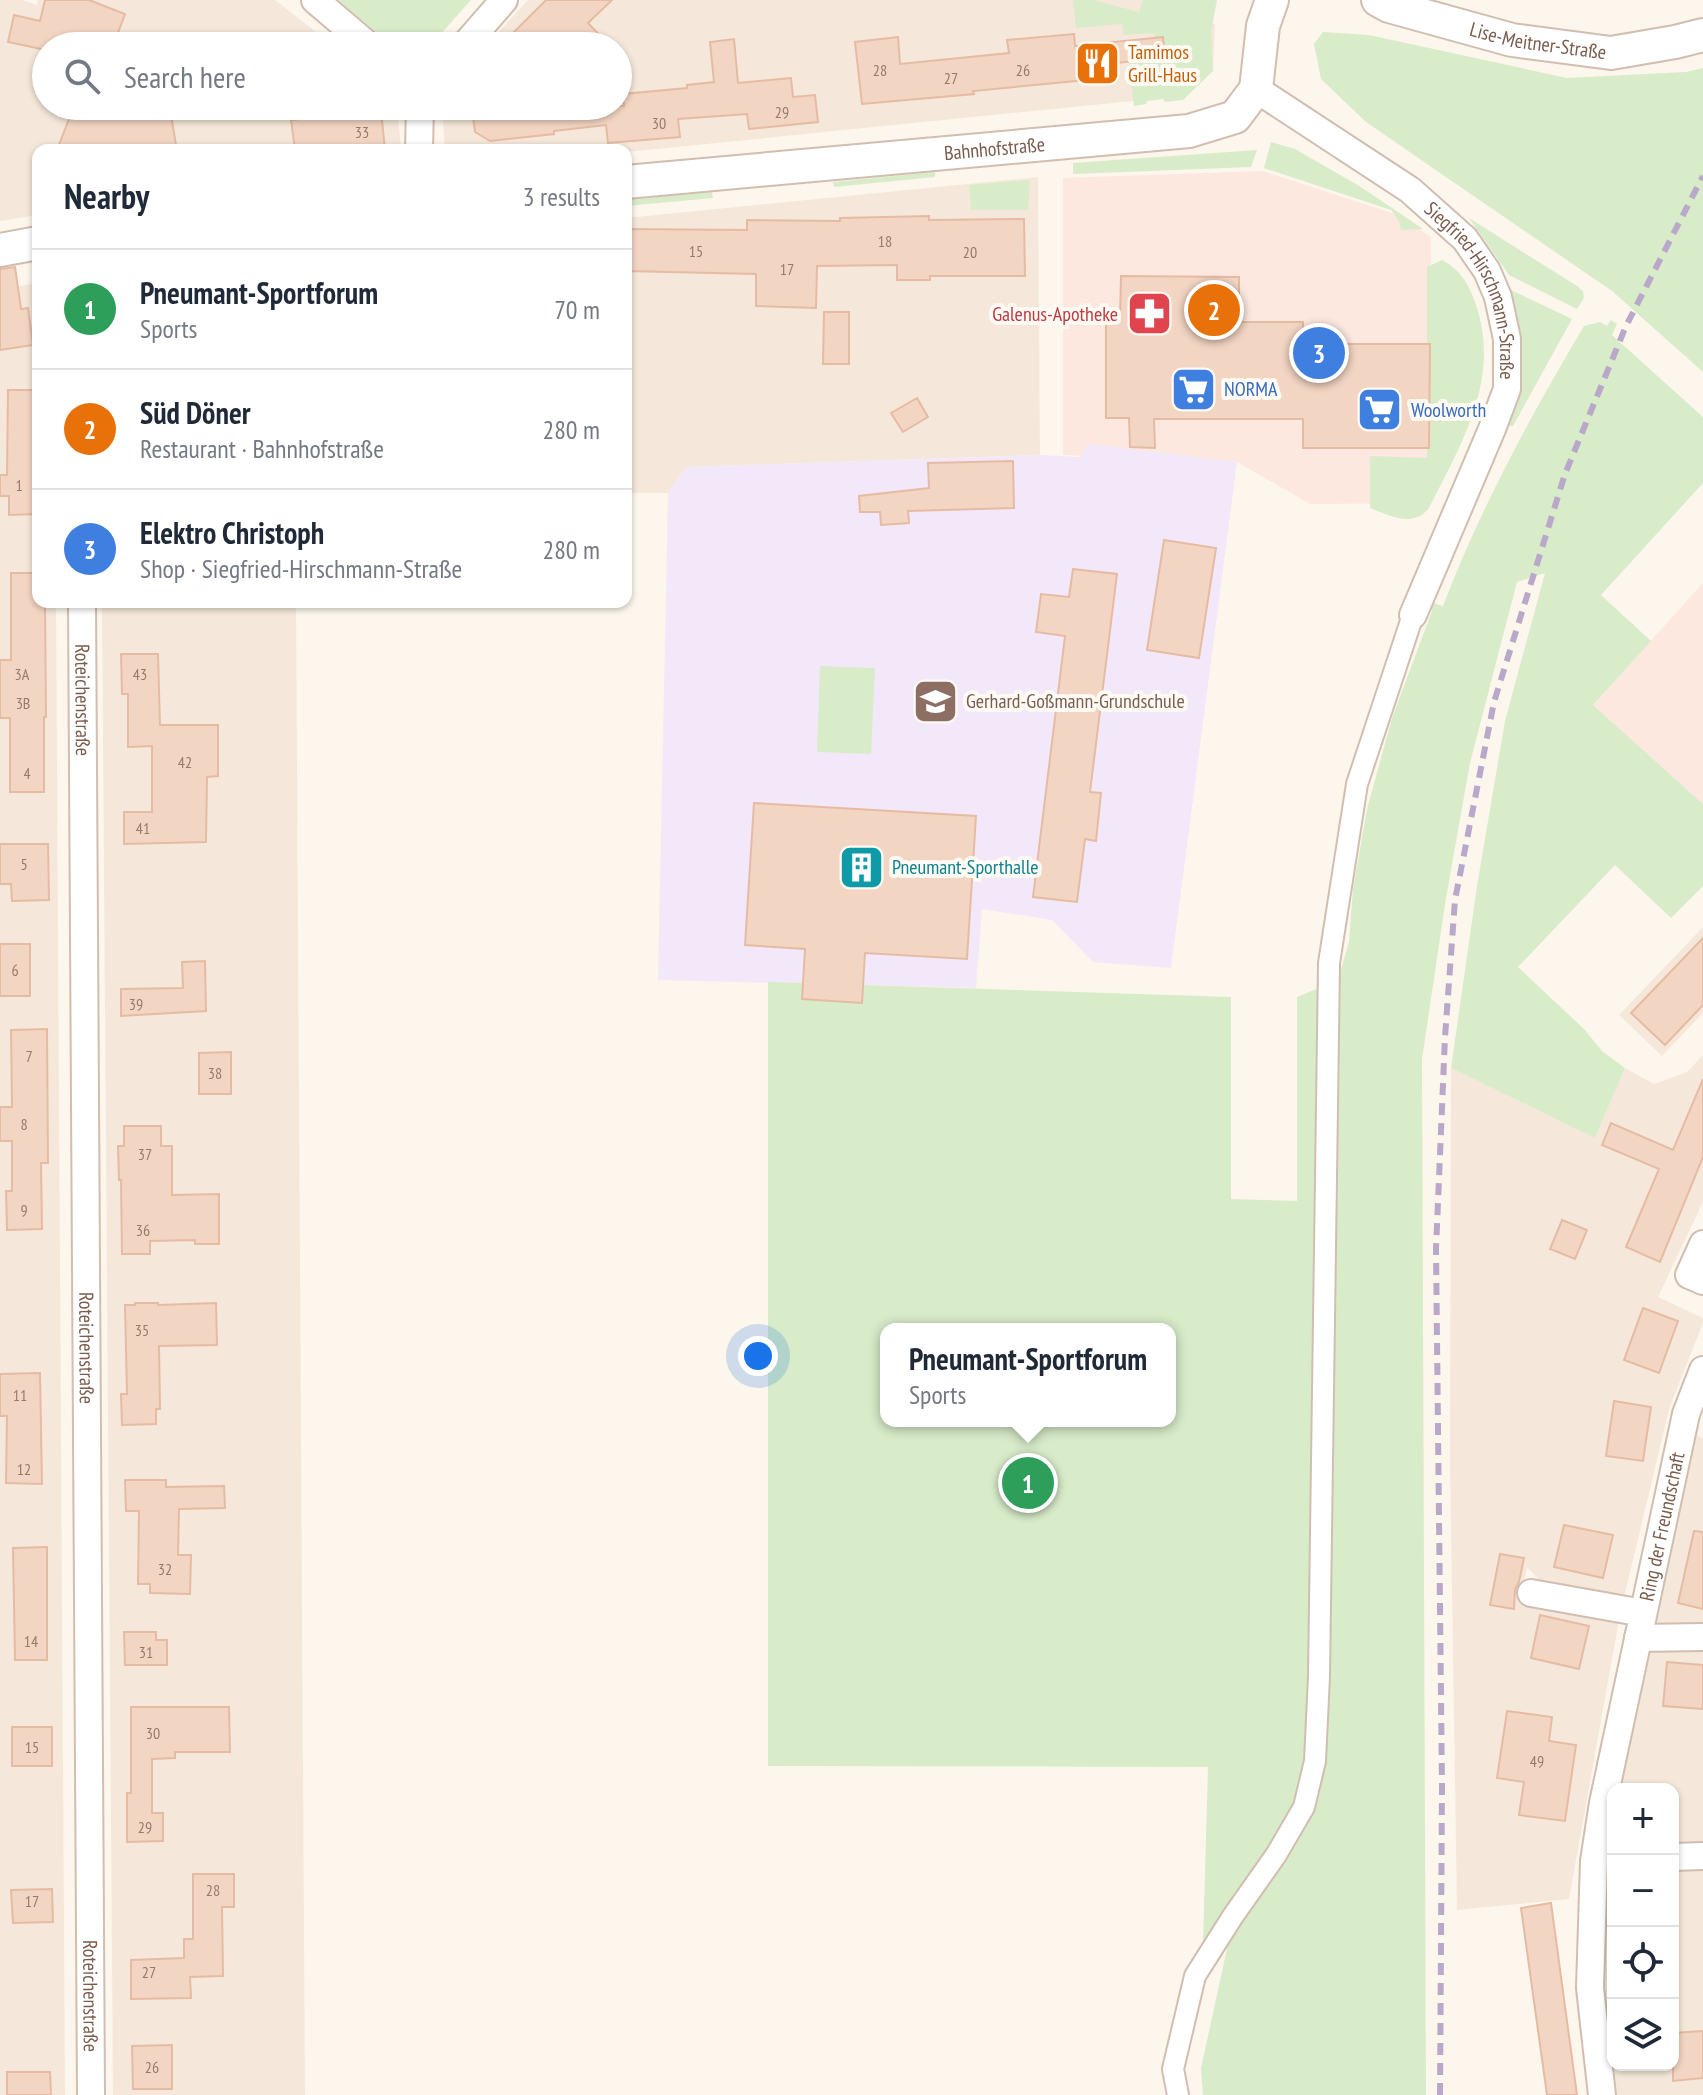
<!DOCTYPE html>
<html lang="en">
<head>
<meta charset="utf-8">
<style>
	:root { --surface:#fff; --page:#f6f6f7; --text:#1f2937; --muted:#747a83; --line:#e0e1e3; --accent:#e76f51 }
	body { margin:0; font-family:"PT Sans Narrow",sans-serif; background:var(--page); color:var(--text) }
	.controls { position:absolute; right:24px; bottom:24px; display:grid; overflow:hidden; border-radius:16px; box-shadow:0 2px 6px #0004 }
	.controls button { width:72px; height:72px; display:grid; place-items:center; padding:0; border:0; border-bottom:2px solid var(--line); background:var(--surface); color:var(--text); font:40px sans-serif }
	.you { position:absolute; left:758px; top:1356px; width:28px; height:28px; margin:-20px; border:6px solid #fff; border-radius:50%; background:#1a73e8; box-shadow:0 0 0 12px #1a73e833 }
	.badge { display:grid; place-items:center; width:52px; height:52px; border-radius:50%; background:var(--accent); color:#fff; font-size:26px; font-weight:700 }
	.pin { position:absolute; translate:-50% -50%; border:4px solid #fff; box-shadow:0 2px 8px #0006 }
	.popup { position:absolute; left:880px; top:1323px; width:296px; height:104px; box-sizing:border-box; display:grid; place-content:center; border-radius:16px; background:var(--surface); filter:drop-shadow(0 2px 6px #0005); font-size:26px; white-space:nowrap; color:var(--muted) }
	.popup b { font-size:30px; color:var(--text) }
	.popup::after { content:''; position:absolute; left:50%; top:100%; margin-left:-16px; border:16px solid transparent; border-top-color:var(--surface) }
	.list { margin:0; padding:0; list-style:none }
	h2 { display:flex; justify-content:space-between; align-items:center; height:104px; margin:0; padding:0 32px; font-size:34px }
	h2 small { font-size:26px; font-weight:400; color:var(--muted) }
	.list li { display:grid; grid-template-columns:52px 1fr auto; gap:24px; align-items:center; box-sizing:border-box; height:120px; padding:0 32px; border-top:2px solid var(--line) }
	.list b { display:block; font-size:30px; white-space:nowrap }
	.list p { margin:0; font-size:26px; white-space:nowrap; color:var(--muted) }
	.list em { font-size:26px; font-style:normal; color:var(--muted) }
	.icon { flex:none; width:44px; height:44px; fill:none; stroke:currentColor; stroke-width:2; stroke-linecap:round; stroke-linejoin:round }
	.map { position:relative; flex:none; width:1703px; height:2095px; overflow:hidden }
	.search { position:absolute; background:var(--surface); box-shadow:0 2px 6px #0004; left:32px; top:32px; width:600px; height:88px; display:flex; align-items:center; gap:20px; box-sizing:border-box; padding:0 28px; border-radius:44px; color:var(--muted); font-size:30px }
	.panel { position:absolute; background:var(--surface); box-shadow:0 2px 6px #0004; left:32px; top:144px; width:600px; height:464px; border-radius:16px }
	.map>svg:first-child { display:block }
	.residential { fill:#f5e8da }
	.commercial { fill:#fde8e0 }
	.education { fill:#f3e8fa }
	.green { fill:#d8ecc9; fill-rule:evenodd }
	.building { fill:#f3d5c3; stroke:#e6bba3; stroke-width:2 }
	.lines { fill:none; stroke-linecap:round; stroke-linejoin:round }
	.pedestrian-casing { stroke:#d1beb0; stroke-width:24 }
	.minor-casing { stroke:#d1beb0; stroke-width:30 }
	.tertiary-casing { stroke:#d1beb0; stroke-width:36 }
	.pedestrian { stroke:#fff; stroke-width:20 }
	.minor { stroke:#fff; stroke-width:26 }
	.tertiary { stroke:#fff; stroke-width:32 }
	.rail { stroke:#b9a8c9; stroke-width:6; stroke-dasharray:12 8; stroke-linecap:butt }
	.labels { text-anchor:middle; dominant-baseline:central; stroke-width:8; stroke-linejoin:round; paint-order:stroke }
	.number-label { font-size:16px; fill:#987a6a }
	.street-label { font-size:20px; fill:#7a5c4d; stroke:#fffaf3 }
	.food-label { font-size:20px; fill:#c56008; stroke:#fffaf3; text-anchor:start }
	.health-label { font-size:20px; fill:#be3a42; stroke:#fffaf3; text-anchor:end }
	.shop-label { font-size:20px; fill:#366cbe; stroke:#fffaf3; text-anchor:start }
	.education-label { font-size:20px; fill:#785e54; stroke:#fffaf3; text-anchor:start }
	.culture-label { font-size:20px; fill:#0d838f; stroke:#fffaf3; text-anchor:start }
</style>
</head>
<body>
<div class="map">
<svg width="1703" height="2095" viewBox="0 0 1703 2095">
	<rect width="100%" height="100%" fill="#fdf6ec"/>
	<path class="residential" d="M0,0H22L37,5L38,0H275L334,46H46V106H397L401,150H38V215L0,221Z
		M528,0H1188L1215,25L1213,68L1183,96L626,152V150H445L442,106H618V46H486Z
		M1038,177L1040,455L686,467L668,493H626V218Z
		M38,283V602H56L65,2095H0V289Z
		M102,602H296L305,2095H113Z
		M1703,927V1013L1662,1056L1619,1015Z
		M1703,1055V1202L1658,1297L1703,1318V1323L1669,1409L1624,1598L1541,1582L1527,1567L1520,1600L1619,1620L1569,1899L1457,1910L1450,1463L1451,1068L1595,1138L1625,1068L1654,1084L1687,1072Z
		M1697,1436L1703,1438V1629H1650L1671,1530Z
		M1646,1649H1703V1846L1673,1847V1789H1618Z
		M1703,1870V2095H1617L1603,2000L1606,1874H1613V2065H1673V1871Z"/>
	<path class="commercial" d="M1263,171L1398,215L1431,237V503L1310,504L1237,462L1063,455V178Z
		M1703,583V804L1593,705Z"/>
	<path class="education" d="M1089,444L1237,462L1171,968L1093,962L1052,920L982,909L976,988L658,980L668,493L686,467L1040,455L1080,457Z"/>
	<path class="green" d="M338,0H471L430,46H393Z
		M1073,0H1093L1139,12L1143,0H1217L1211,31L1213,71L1183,100L1165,102L1163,99L1147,101L1146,104L1134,106L1129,63L1157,60L1154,33L1124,35L1122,24L1076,28Z
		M1323,32L1369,35L1567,78L1686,72L1703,68V372L1612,291L1366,122L1321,79L1314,44Z
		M1271,142L1295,149L1361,187L1423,229L1401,230L1399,221L1391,210L1264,168Z
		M1257,150L1251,167L1073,174V163Z
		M935,172V177L834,187L833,182Z
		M1030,180L1028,210H971L969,185Z
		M712,192L713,198L626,206V200Z
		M1469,218L1577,286L1583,291L1584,298L1577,309L1509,275Z
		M1442,260C1463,271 1470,287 1477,308C1500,382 1461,444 1429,508C1414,528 1390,516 1370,508V456L1427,458V267Z
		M1509,289L1572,319L1513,426H1509C1522,377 1526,339 1509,289Z
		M1611,320L1617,324L1612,335L1703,417V483L1601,595L1651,641L1593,705L1703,804V886L1671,918L1615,865L1518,967L1584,1029L1602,1051L1625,1068L1595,1138L1451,1068L1477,886L1505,721L1545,573L1517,582L1470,763L1446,898L1422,1059L1426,2095H1203L1201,2068L1230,1935L1203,1944L1208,1767L768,1766V982L1231,997V1199L1297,1201V997L1338,980L1349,942L1353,889L1367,809L1392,718L1432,611L1429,602L1443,606C1481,507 1530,417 1584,326L1600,322L1607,326ZM886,1329H1170V1421H886Z
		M820,666L875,668L871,754L817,752Z"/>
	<path class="building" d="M45,0H89L125,14L113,46H46V50L8,42L14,15L40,21Z
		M546,0H612L588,23L610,46H500Z
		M1074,34L1075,46L1163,37L1165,57L1117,63L1118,77L973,91L974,94L862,104L855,42L898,37L900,64L1009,53L1007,40Z
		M734,39L738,83L791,78L793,97L815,95L818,122L749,129L747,114L678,119L680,137L608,143L606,125L554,131V134L490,141L475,132L473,116L486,106H624L623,94L687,88V85L714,82L710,42Z
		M74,106H112L113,118L170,109L176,145L140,150H57Z
		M381,110L385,150H295L291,120Z
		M929,216V220L1024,219L1025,276H930V280H897V265L817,266L816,308L756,306V274L626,271V229L747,230V220L840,221V218Z
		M15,267L21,309L28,308L33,345L0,350V269Z
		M1121,276L1239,277V322H1303V344H1430L1429,448H1303V419H1154L1155,448L1130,447L1129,418H1106V320H1120Z
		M824,312H849V364H823Z
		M8,390H38V514L9,515V496H0V475H7Z
		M917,398L928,417L903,432L891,413Z
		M1013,461L1014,508L908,511L909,523L881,525L880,512H860L859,496L929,488L928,463Z
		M1164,540L1216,548L1199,658L1147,650Z
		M1073,569L1117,574L1090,792L1101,793L1096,841L1085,839L1077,902L1033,897L1065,636L1036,632L1041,594L1069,597Z
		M11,573H38V602H45L46,717H44V792H10V718H0V660H11Z
		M121,654H158L160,725H218V776L207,777L206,842L124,844V812H152V746L128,747V694H122Z
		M754,803L976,816L967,959L865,953L862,1003L802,999L805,949L745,945Z
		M0,844H48L49,900L12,901L11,884H0Z
		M1703,938V1005L1665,1045L1631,1013Z
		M0,944H30V996H0Z
		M205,961L206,1011L121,1016V989L183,988L182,962Z
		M47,1029L48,1163H41L42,1229L7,1230L6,1191H12V1141H0V1107H12L11,1030Z
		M231,1052V1094H199V1053Z
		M1703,1079V1157L1660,1262L1626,1247L1659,1169L1602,1145L1611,1123L1673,1150Z
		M124,1126H161V1146H172V1195L219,1194V1244H195V1240L150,1241V1254H122L121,1180H119L118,1146H124Z
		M1562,1220L1587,1230L1575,1259L1550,1249Z
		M135,1303H158V1305L216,1303L217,1345L159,1346L160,1409H156V1424L122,1425L121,1394H127L125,1305H135Z
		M1643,1308L1678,1321L1659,1373L1624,1360Z
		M40,1373L42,1484L6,1483L7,1416H0V1374Z
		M1614,1401L1651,1407L1643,1461L1606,1456Z
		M125,1480H166V1487L224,1486L225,1508L179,1509L178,1555H191L190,1594L150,1593V1584H138L139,1511H126Z
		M1564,1525L1613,1535L1603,1578L1554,1567Z
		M1694,1531L1703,1532V1609L1678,1603Z
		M47,1547V1660H15L13,1548Z
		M1500,1554L1524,1558L1519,1582L1515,1589L1514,1609L1490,1605Z
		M1540,1615L1589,1626L1579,1669L1531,1658Z
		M124,1632H156V1640H167V1665H125Z
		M1667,1662L1703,1665V1709L1663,1706Z
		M131,1707H229L230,1752H175V1758L152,1759V1813H163V1841L127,1842V1793H131Z
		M1507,1711L1552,1717L1549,1741L1576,1745L1565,1821L1519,1815L1524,1782L1497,1778Z
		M12,1727H52V1766H12Z
		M193,1874H234V1907H222L223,1976L190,1977L191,1998L131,1999V1960L184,1958V1939H193Z
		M52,1889L53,1922L13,1923L11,1890Z
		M1551,1903L1577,2095H1547L1521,1908Z
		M1703,2031V2078L1673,2081V2033Z
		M172,2045V2089H133L132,2046Z
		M7,2072H50L51,2095H7Z"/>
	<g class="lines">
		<defs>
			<path id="pedestrian" d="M1178,2095L1173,2069L1195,1976L1233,1916L1276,1855L1304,1807L1315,1761L1319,1676L1329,963L1357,784L1413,615"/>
			<g id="minor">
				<path d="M315,0L369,46"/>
				<path d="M464,46L504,0"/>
				<path id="s1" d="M1256,89L1410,190L1465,239L1487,271L1498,297L1507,339V389L1492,429L1413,615"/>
				<path d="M419,150L420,106"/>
				<path id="s2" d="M82,602L91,2095"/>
				<path d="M1703,1244L1689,1275L1703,1281"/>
				<path d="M1531,1593L1643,1613"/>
				<path d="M1638,1638L1703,1637"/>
				<path d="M1673,1857L1703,1856"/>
				<path id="s3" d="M1602,2095L1590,1988L1594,1861L1603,1803L1686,1414L1703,1370"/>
			</g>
			<g id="tertiary">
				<path id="s4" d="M1378,0L1389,6L1512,40L1611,53L1675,42L1703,35"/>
				<path id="s5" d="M626,182L1189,131L1235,117L1256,89L1263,26L1272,0"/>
				<path d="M0,250L38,243"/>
			</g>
		</defs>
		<use href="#pedestrian" class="pedestrian-casing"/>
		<use href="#minor" class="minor-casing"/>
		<use href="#tertiary" class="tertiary-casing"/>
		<use href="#pedestrian" class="pedestrian"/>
		<use href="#minor" class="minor"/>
		<use href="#tertiary" class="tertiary"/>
		<path class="rail" d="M1440,2095L1442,1786L1436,1249L1445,1037L1455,900L1494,702L1565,474L1626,326L1703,176"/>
	</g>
	<defs>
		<symbol id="restaurant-square" viewBox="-11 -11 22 22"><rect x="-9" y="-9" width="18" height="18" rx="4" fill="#e8710a" stroke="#fffaf3"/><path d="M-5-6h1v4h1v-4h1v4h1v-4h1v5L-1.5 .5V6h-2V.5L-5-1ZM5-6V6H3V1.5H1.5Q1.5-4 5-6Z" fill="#fff"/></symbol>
		<symbol id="pharmacy-square" viewBox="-11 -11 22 22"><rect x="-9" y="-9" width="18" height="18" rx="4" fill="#e0444e" stroke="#fffaf3"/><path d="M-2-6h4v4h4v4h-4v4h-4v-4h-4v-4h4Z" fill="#fff"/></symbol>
		<symbol id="supermarket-square" viewBox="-11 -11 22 22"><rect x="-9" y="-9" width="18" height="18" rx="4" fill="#3f7fe0" stroke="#fffaf3"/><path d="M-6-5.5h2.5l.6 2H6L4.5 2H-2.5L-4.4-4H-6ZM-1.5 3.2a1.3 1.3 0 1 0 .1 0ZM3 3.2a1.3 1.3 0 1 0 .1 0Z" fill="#fff"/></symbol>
		<symbol id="school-square" viewBox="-11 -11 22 22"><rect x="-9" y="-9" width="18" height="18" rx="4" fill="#8d6e63" stroke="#fffaf3"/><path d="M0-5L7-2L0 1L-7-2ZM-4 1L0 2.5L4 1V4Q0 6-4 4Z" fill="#fff"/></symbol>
		<symbol id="building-square" viewBox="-11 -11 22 22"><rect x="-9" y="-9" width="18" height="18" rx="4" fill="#0f9aa8" stroke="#fffaf3"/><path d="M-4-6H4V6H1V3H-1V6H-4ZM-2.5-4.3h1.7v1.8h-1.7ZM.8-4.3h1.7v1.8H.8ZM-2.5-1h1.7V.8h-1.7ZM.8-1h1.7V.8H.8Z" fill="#fff"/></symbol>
	</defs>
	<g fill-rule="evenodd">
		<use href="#restaurant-square" x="1072" y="38" width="51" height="51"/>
		<use href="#pharmacy-square" x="1124" y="288" width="51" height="51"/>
		<use href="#supermarket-square" x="1168" y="364" width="51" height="51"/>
		<use href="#supermarket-square" x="1354" y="384" width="51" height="51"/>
		<use href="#school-square" x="910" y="676" width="51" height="51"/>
		<use href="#building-square" x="836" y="842" width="51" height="51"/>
	</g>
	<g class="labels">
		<g class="number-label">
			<text x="880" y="70">28</text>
			<text x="1023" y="70">26</text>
			<text x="951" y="78">27</text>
			<text x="782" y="112">29</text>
			<text x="659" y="123">30</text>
			<text x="362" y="132">33</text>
			<text x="885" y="241">18</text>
			<text x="696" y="251">15</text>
			<text x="970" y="252">20</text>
			<text x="787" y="269">17</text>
			<text x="19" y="485">1</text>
			<text x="22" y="674">3A</text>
			<text x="140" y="674">43</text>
			<text x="23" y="703">3B</text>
			<text x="185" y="762">42</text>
			<text x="27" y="773">4</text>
			<text x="143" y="828">41</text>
			<text x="24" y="864">5</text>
			<text x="15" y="970">6</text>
			<text x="136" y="1004">39</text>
			<text x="29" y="1056">7</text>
			<text x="215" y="1073">38</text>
			<text x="24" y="1124">8</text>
			<text x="145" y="1154">37</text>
			<text x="24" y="1210">9</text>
			<text x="143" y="1230">36</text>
			<text x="142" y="1330">35</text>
			<text x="20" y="1395">11</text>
			<text x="24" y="1469">12</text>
			<text x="165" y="1569">32</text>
			<text x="31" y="1641">14</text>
			<text x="146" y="1652">31</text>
			<text x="153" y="1733">30</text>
			<text x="32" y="1747">15</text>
			<text x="1537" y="1761">49</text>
			<text x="145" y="1827">29</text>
			<text x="213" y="1890">28</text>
			<text x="32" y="1901">17</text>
			<text x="149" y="1972">27</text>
			<text x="152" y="2067">26</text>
		</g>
		<g class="street-label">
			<text stroke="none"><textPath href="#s4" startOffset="166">Lise-Meitner-Straße</textPath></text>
			<text stroke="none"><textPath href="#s5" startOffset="370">Bahnhofstraße</textPath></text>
			<text stroke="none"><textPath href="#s1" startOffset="308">Siegfried-Hirschmann-Straße</textPath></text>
			<text stroke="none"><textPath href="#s2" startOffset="98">Roteichenstraße</textPath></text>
			<text stroke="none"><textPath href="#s2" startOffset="746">Roteichenstraße</textPath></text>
			<text stroke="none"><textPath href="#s3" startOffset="576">Ring der Freundschaft</textPath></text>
			<text stroke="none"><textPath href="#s2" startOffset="1394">Roteichenstraße</textPath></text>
		</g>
		<g class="food-label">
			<text x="1128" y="52">Tamimos<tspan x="1128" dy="23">Grill-Haus</tspan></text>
		</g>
		<g class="health-label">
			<text x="1118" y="314">Galenus-Apotheke</text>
		</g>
		<g class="shop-label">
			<text x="1224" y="389">NORMA</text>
			<text x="1411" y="410">Woolworth</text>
		</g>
		<g class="education-label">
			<text x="966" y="701">Gerhard-Goßmann-Grundschule</text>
		</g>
		<g class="culture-label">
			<text x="892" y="867">Pneumant-Sporthalle</text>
		</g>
	</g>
</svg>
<div class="controls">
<button>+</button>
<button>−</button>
<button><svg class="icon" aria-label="locate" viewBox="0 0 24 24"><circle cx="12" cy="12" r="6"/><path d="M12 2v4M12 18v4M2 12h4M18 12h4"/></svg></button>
<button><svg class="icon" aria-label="layers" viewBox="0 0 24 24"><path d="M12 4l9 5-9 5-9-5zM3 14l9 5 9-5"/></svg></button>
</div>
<div class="you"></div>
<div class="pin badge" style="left:1028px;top:1483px;background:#2e9e5b">1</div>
<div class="popup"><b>Pneumant-Sportforum</b>Sports</div>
<div class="pin badge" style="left:1214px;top:310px;background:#e8710a">2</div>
<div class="pin badge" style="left:1319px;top:353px;background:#3f7fe0">3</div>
<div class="search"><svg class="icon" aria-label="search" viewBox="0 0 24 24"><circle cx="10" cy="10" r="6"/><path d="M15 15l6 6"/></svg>Search here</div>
<section class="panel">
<h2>Nearby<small>3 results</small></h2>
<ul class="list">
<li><span class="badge" style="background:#2e9e5b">1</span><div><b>Pneumant-Sportforum</b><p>Sports</p></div><em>70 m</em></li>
<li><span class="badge" style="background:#e8710a">2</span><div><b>Süd Döner</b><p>Restaurant · Bahnhofstraße</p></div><em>280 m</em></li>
<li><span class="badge" style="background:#3f7fe0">3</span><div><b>Elektro Christoph</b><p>Shop · Siegfried-Hirschmann-Straße</p></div><em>280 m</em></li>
</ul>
</section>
</div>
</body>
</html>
